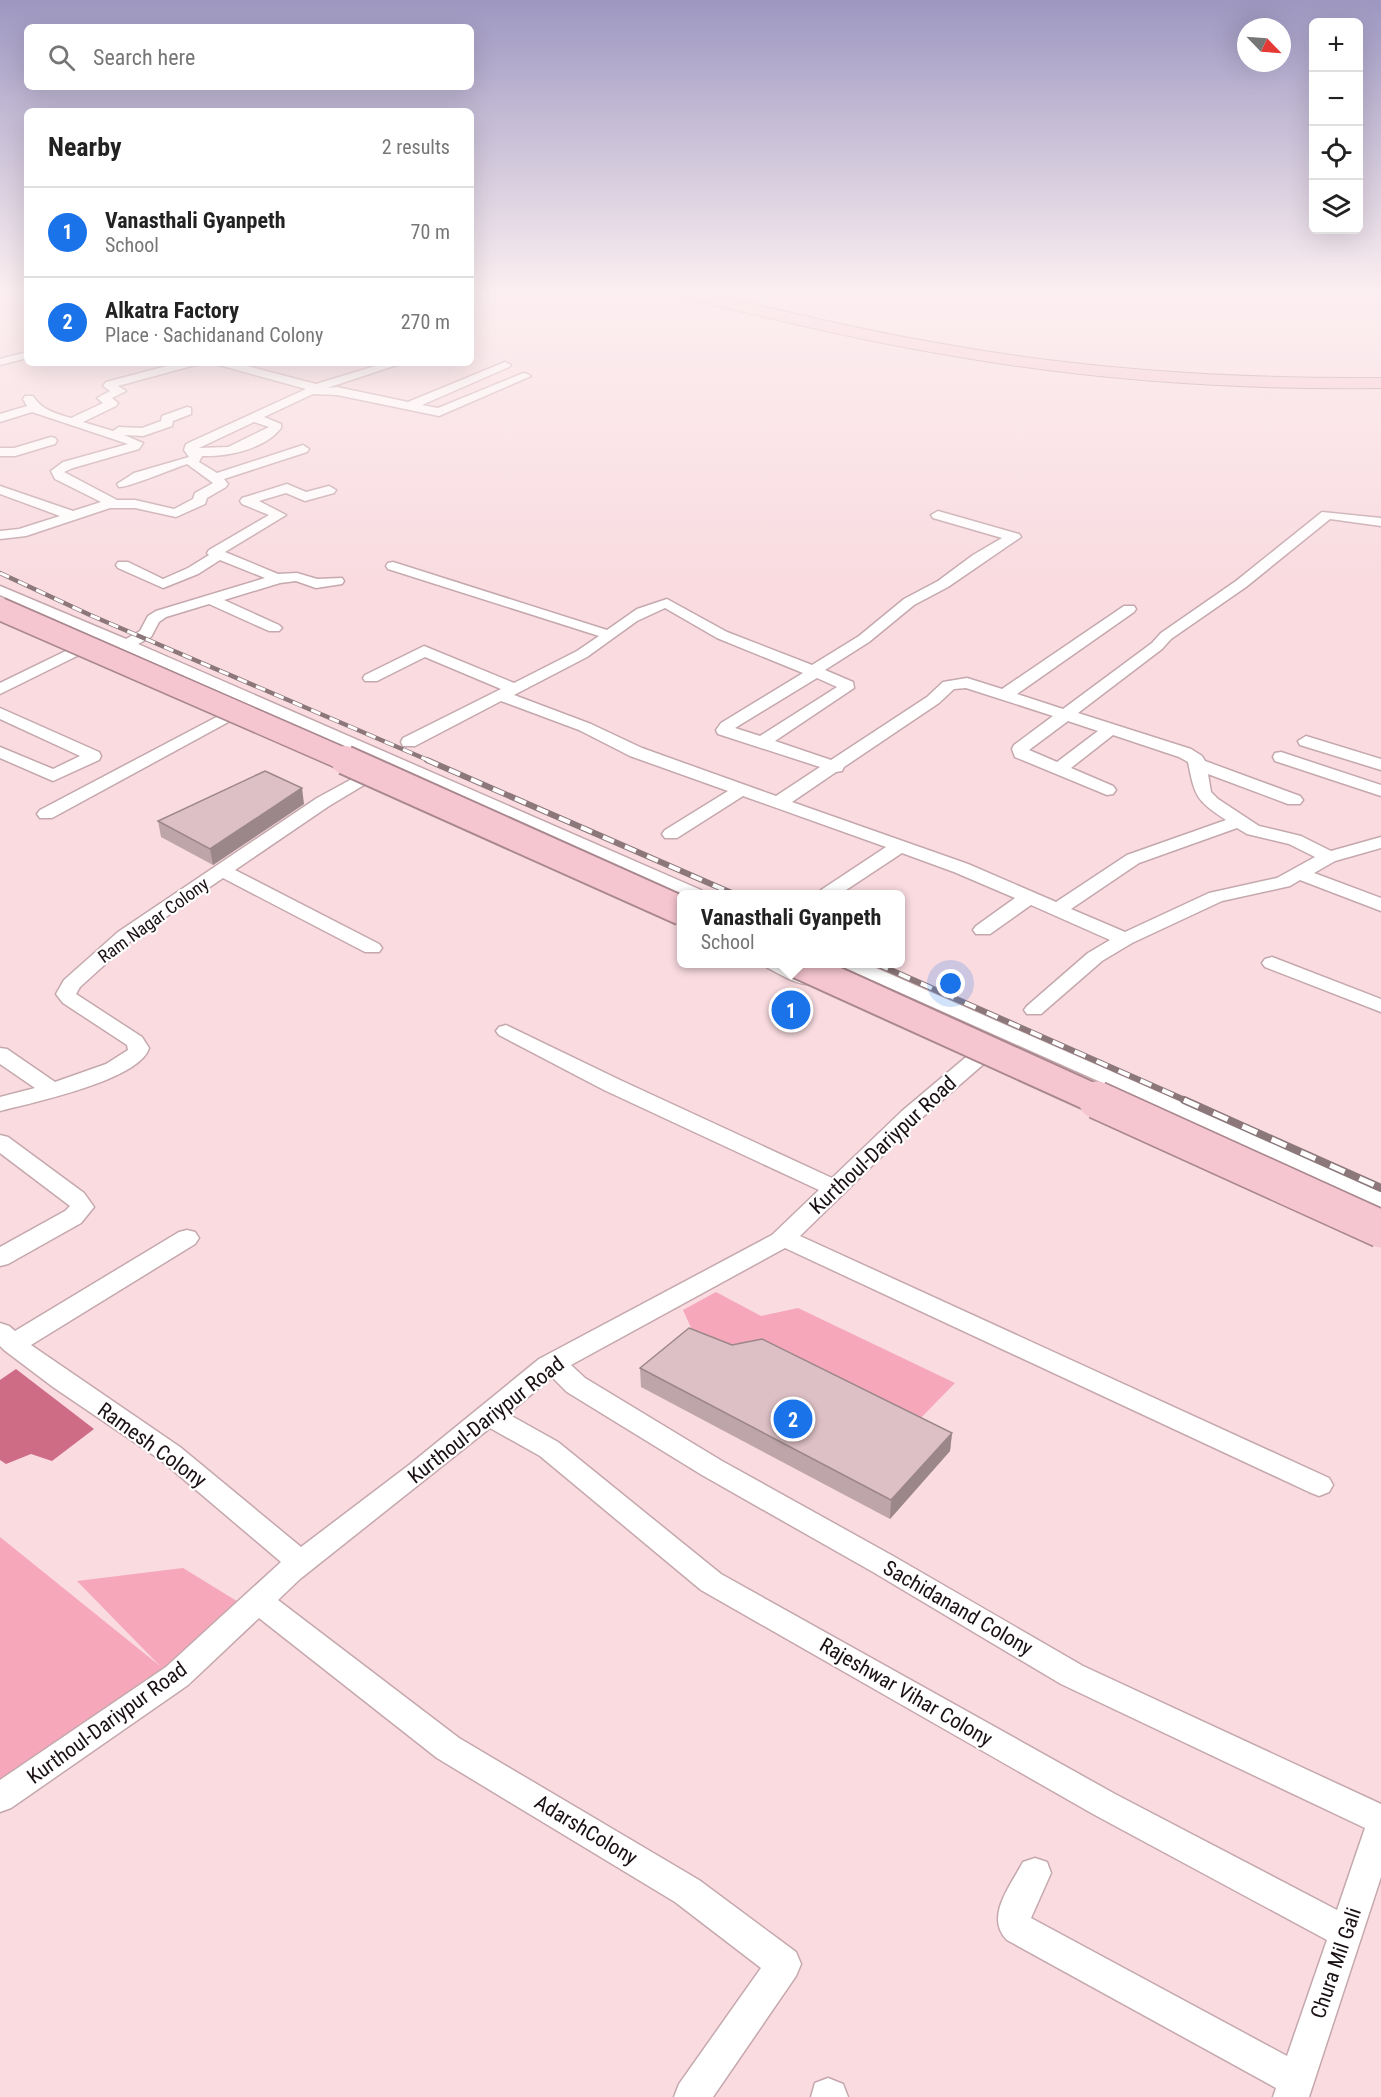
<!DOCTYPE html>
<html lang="en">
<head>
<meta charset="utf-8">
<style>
	:root { --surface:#fff; --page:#f2f2f2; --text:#222; --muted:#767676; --line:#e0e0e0; --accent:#1a73e8 }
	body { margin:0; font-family:"Roboto Condensed",sans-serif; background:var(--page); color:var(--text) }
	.controls { position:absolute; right:18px; top:18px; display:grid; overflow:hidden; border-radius:9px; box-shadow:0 6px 24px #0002 }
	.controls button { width:54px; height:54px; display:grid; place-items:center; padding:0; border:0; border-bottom:2px solid var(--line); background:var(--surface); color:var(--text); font:30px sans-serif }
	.compass { position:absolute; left:1237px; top:18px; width:54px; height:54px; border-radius:50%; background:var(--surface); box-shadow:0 6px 24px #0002; rotate:115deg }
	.you { position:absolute; left:951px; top:984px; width:21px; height:21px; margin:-15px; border:4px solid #fff; border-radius:50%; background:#1a73e8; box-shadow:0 0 0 9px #1a73e833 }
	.badge { display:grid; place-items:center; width:39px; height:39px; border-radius:50%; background:var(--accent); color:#fff; font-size:20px; font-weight:700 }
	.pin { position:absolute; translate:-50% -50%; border:3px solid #fff; box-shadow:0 2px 6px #0006 }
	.popup { position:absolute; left:677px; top:890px; width:228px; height:78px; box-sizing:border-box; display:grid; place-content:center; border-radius:9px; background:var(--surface); filter:drop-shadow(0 2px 4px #0005); font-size:20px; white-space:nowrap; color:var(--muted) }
	.popup b { font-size:22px; color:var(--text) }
	.popup::after { content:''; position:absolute; left:50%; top:100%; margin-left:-12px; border:12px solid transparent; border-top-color:var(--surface) }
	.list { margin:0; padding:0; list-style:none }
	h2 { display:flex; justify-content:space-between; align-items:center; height:78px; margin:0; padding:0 24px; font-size:26px }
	h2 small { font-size:20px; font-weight:400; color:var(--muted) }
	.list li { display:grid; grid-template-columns:39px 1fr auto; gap:18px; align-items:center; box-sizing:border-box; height:90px; padding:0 24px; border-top:2px solid var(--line) }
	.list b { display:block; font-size:22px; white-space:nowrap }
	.list p { margin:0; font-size:20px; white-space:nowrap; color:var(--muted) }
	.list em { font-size:20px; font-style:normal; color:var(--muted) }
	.icon { flex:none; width:33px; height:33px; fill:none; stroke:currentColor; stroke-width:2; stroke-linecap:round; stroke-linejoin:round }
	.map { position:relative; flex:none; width:1381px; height:2097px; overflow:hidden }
	.search { position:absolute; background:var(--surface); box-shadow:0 6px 24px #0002; left:24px; top:24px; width:450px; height:66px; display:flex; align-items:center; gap:15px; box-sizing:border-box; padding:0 21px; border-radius:9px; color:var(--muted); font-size:22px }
	.panel { position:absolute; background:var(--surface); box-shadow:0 6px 24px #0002; left:24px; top:108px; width:450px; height:258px; border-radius:9px }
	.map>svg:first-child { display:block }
	.green { fill:#f6a8ba }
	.water { fill:#ce6c86 }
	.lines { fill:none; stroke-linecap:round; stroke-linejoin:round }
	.minor-casing { stroke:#c5a8ad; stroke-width:3 }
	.highway-casing { stroke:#a9878e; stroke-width:2 }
	.minor { fill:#fff; fill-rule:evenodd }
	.highway { fill:#f6c6d0; fill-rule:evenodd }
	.rail-far2-casing { stroke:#8c787b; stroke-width:4.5 }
	.rail-far1-casing { stroke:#8c787b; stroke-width:6 }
	.rail-casing { stroke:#8c787b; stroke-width:8 }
	.rail-far2 { stroke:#fff; stroke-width:3; stroke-dasharray:10; stroke-linecap:butt }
	.rail-far1 { stroke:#fff; stroke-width:4; stroke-dasharray:12; stroke-linecap:butt }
	.rail { stroke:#fff; stroke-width:5; stroke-dasharray:16; stroke-linecap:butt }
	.highway-bridge-far2-casing { stroke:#a9878e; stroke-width:25; stroke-linecap:butt }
	.highway-bridge-far1-casing { stroke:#a9878e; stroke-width:32; stroke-linecap:butt }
	.highway-bridge-casing { stroke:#a9878e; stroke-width:40; stroke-linecap:butt }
	.highway-bridge-far2 { stroke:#f6c6d0; stroke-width:22 }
	.highway-bridge-far1 { stroke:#f6c6d0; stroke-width:28 }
	.highway-bridge { stroke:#f6c6d0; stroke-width:37 }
	.wall { fill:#bea5a9 }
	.shaded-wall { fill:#9b868a }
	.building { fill:#ddc0c5; stroke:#9b868a; stroke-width:1.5 }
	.labels { text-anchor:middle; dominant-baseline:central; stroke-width:4.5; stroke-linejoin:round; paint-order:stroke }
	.street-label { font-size:18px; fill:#1b1113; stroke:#fff }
	.near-street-label { font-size:21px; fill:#1b1113; stroke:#fff }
</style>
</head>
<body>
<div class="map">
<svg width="1381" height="2097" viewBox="0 0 1381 2097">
	<rect width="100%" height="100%" fill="#f9dbe0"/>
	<path class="green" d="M716,1292L761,1316L798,1308L955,1383L914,1425L726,1354L693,1332L683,1310Z
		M0,1537L160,1666L77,1581L183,1568L240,1603L166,1671L0,1801Z"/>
	<path class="water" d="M16,1369L94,1429L52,1461L31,1454L6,1464L0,1460V1380Z"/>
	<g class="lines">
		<defs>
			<path id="minor" d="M489,289H506L471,301V295Z
				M27,352V358L0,365V359Z
				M505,362L511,365L509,367L422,405L438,408L521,374L525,373L531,376L439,416L337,395L313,394L264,417L281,424V428C265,449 227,457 202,456L199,462L217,473L303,445L309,449L307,452L224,479L228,484L226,487L207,498L205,504L176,517L135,508H110L26,536L0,539V531L19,529L60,516L0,494V486L73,511L101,502L55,479L51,471L63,462L128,444L32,412L0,422V414L27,406L23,399L25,396H33C43,411 55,413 71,418L103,403L97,398L110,391L103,386L106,382L178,363H197L195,365L118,386L126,391L112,398L118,403L116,406L83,422L113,431L119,427L142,428L161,421L162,416L187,407L191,408V414L173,421L172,426L143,436L124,435L143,443L139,449L73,468L64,472L117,500H135L174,509L193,499L195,493L213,483L187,464C175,468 127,488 119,487L117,484L134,473L189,457L184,450L186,444L306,389L219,365L217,363H236L316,384L385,363H403L327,388L337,387L408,402ZM254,422L269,427L228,447L199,448Z
				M51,437L55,438L57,441L55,444L15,456H0V448H14Z
				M287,484L306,492L329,486L336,490L334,493L305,501L286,493L259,501L286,515L225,552L278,574L297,573L317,579L342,578L344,581L342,584L316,588L296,581L280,583L224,600L279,625L282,628L279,631H269L209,604L166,617L159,622L151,637L138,644L701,890L703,894L682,895L0,595V586L126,639L140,631L148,616L156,611L265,578L220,560L198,574L163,588L118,568L116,565L118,562H128L163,579L188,568L209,555L207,553L209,550L269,515L242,504L240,501L242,498Z
				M938,511L1019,534L1021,537L948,587L914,605L869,642L825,670L853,682L854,688L775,741L831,760L927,697L943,682L967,678L1002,689L1124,606H1134L1136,609L1134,612L1017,694L1063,709L1152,643L1161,633L1236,581L1322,512L1381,518V526L1330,519L1246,587L1171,639L1162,649L1078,713L1191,749L1202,756L1205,761L1300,796L1303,800L1300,804H1288L1208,774L1211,792L1218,799L1259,826L1301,836L1331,851L1381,837V848L1335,861L1314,873L1381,898V911L1300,880L1290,886L1222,901L1132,943L1102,961L1041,1014H1027L1024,1010L1027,1006L1088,953L1110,940L1031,905L990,934H976L973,930L976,926L1015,898L954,872L902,853L840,894H819L821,890L886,847L743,796L677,838H665L662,834L665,830L728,791L630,756L579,730L501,701L415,746H403L401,742L403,738L501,689L425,657L377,681H365L363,678L365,675L424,646L514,683L577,651L599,636L388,569L386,566L388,563L393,562L607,630L637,609L667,599L727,632L812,665L859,636L904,599L938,581L973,555L1002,538L933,518L931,515ZM665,608L717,638L803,673L721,723L716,730L718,734L820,767L776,796L642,748L591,724L514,695L587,657L637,621ZM817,678L837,687L760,736L735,728ZM966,688L1053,716L1014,745L1012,749L1015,757L1107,795L1113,794L1116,790L1113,786L1071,768L1113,735L1179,757L1188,762C1195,797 1196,800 1226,820L1127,855L1056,902L968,864L792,802L836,772L842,771L844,767L939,703L954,689ZM1068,721L1098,731L1057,762L1029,750ZM1237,828L1247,834L1289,844L1315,857L1277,878L1209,893L1125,932L1071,909L1139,863Z
				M76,646L81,648L84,651L81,654L0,694V683Z
				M0,708L99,752L101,756L99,760L53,781L0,758V747L53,769L80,756L0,719Z
				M226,712L234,717L232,720L52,818H40L37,814L40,810Z
				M1306,736L1381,759V770L1300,745L1298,741Z
				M1281,752L1381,785V796L1275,761L1273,757L1275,753Z
				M363,773L369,774L372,778L369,782L329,806L235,870L379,944L382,948L379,952H365L223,878L132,940L80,987L76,994L142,1037L149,1048C140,1080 31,1103 0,1111V1097L35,1088L0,1064V1048L7,1049L55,1082L106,1064L128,1050L127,1045L63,1003L56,994L64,980L118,932L317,798Z
				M1272,957L1381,999V1012L1265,967L1262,963L1265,959Z
				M765,964C782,962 809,964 820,980L817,984C801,988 782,975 768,968Z
				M842,964H867L1381,1190V1207L845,968Z
				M506,1025L620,1080L832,1178L902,1111L972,1052L979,1051L986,1052L990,1057L986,1062L918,1121L800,1236L1329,1478L1333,1485L1329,1492L1319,1496L1309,1492L785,1248L571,1365L585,1378L722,1461L893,1556L1083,1666L1381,1804V1877L1309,2097H1273L1276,2088L1007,1940C984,1917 1011,1885 1023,1862L1035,1858L1047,1862L1051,1873L1031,1918L1287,2056L1327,1940L1093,1814L701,1590L540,1456L490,1428L300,1579L278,1600L459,1738L699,1880L796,1952L801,1964L796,1976L713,2097H674L679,2084L761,1968L675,1902L437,1758L259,1618L188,1685L11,1808L0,1812V1780L166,1667L281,1562L162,1461L53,1387L4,1350L0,1346V1323L9,1326L15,1331L179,1232L187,1230L195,1232L199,1238L195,1244L31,1345L180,1447L301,1547L409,1465L539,1359L772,1235L819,1190L604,1090L499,1035L496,1031L499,1027ZM552,1377L567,1392L702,1475L873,1572L1061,1684L1365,1828L1337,1910L1115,1794L721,1574L558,1442L508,1414Z
				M0,1135L8,1137L84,1193L94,1207L81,1223L8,1264L0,1266V1247L65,1211L70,1206L0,1153Z
				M828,2078L843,2084L848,2097H811L815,2083Z"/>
			<path id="highway" d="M660,289H689C779,310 868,332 960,347C1099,371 1240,379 1381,378V388C1240,390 1099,381 960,357C861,341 764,317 667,294Z"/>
		</defs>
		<use href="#minor" class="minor-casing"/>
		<use href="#highway" class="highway-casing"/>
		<use href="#minor" class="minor"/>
		<use href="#highway" class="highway"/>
		<defs>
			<path id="rail-far2" d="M0,573L90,615L430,761"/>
			<path id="rail-far1" d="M427,760L734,894
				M877,964L1187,1101"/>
			<path id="rail" d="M1184,1100L1381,1188"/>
		</defs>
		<use href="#rail-far2" class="rail-far2-casing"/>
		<use href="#rail-far1" class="rail-far1-casing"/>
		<use href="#rail" class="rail-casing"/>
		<use href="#rail-far2" class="rail-far2"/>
		<use href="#rail-far1" class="rail-far1"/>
		<use href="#rail" class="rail"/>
		<defs>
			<path id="highway-bridge-far2" d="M0,609L348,761"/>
			<path id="highway-bridge-far1" d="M345,760L682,911
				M798,964L1100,1101"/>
			<path id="highway-bridge" d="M1097,1100L1381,1229"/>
		</defs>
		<use href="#highway-bridge-far2" class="highway-bridge-far2-casing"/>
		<use href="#highway-bridge-far1" class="highway-bridge-far1-casing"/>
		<use href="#highway-bridge" class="highway-bridge-casing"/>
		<use href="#highway-bridge-far2" class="highway-bridge-far2"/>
		<use href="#highway-bridge-far1" class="highway-bridge-far1"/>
		<use href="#highway-bridge" class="highway-bridge"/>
	</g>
	<path class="wall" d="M304,804L213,865L161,837L158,821Z
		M640,1368L952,1433L950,1451L890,1519L641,1387Z"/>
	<path class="shaded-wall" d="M302,788L304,804L213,865L210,849Z
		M952,1433L950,1451L890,1519L891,1500Z"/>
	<path class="building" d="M265,771L302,788L210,849L158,821Z
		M689,1328L732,1345L762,1339L952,1433L891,1500L640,1368Z"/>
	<linearGradient id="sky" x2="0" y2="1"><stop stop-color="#9d97c1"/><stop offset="0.5" stop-color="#fceff1"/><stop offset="1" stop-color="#fceff1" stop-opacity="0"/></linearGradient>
	<rect width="1381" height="583" fill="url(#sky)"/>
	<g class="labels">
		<g class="street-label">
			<text transform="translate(153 920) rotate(-36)">Ram Nagar Colony</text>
		</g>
		<g class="near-street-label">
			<text transform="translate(883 1145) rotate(-43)">Kurthoul-Dariypur Road</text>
			<text transform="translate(486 1420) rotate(-38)">Kurthoul-Dariypur Road</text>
			<text transform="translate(152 1445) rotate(36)">Ramesh Colony</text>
			<text transform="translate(958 1608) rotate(30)">Sachidanand Colony</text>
			<text transform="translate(906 1692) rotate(30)">Rajeshwar Vihar Colony</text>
			<text transform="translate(107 1723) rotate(-36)">Kurthoul-Dariypur Road</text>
			<text transform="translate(586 1830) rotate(31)">AdarshColony</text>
			<text transform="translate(1336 1963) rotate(-71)">Chura Mil Gali</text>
		</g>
	</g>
</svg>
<div class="controls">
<button>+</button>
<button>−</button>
<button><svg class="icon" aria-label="locate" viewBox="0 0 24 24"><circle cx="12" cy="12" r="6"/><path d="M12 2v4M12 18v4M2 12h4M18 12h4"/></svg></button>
<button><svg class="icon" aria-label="layers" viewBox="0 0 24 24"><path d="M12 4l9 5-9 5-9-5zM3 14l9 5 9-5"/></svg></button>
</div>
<svg class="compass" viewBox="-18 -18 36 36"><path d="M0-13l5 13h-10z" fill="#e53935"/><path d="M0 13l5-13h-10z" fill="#767676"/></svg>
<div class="you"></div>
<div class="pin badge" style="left:791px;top:1010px">1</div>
<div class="popup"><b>Vanasthali Gyanpeth</b>School</div>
<div class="pin badge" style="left:793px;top:1419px">2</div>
<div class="search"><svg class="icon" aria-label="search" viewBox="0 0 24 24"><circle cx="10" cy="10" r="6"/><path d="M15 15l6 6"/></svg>Search here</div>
<section class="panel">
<h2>Nearby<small>2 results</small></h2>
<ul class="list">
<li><span class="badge">1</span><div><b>Vanasthali Gyanpeth</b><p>School</p></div><em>70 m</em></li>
<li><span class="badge">2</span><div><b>Alkatra Factory</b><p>Place · Sachidanand Colony</p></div><em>270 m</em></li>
</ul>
</section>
</div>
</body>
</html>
